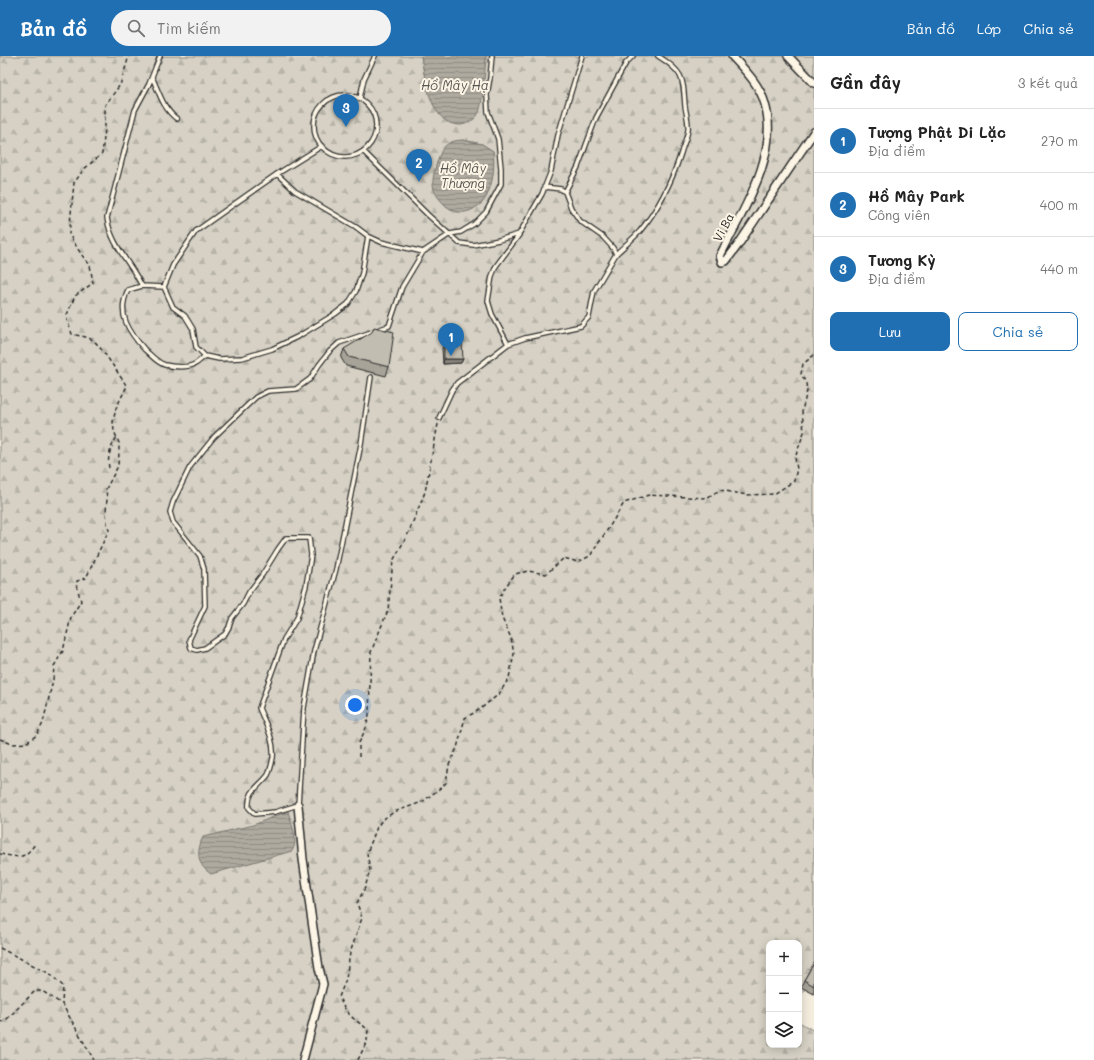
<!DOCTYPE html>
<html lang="vi">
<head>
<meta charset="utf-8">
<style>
	:root { --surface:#fff; --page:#f2f2f2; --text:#222; --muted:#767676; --line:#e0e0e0; --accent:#1f6fb2 }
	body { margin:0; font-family:Mali,sans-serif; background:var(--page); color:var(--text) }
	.controls { position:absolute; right:12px; bottom:12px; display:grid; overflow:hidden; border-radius:8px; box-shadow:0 2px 10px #0003 }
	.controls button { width:36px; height:36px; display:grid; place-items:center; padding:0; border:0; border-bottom:1px solid var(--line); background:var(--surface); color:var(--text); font:20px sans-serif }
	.you { position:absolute; left:355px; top:649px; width:14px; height:14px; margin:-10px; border:3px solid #fff; border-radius:50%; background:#1a73e8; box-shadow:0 0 0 6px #1a73e833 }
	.badge { display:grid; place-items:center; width:26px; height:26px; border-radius:50%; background:var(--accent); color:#fff; font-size:13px; font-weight:700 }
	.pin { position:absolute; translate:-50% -33px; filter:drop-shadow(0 1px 2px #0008) }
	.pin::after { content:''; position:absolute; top:21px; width:14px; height:12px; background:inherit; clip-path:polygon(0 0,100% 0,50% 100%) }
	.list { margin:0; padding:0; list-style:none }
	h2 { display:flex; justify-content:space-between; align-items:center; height:52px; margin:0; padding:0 16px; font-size:17px }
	h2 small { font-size:13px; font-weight:400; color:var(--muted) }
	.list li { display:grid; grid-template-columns:26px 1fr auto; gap:12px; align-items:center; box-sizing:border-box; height:64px; padding:0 16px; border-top:1px solid var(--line) }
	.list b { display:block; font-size:15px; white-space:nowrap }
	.list p { margin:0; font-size:13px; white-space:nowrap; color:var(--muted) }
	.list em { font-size:13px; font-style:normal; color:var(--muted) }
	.actions { display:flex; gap:8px; padding:12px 16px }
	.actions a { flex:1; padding:9px 0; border:1px solid var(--accent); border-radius:8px; text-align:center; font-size:14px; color:var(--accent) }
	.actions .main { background:var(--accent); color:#fff }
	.icon { flex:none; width:22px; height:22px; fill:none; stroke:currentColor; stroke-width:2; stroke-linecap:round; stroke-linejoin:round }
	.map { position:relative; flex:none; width:814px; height:1004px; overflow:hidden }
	header { display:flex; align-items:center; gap:24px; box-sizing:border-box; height:56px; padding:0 20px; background:var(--accent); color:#fff }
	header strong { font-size:19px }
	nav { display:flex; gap:22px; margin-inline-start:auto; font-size:14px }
	.search { width:280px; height:36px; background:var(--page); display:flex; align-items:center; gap:10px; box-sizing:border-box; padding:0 14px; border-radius:22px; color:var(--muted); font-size:15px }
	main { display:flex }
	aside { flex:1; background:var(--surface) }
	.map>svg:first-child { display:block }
	.forest { fill:url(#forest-firs); stroke:#807e78; fill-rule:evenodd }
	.water { fill:url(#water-rules); stroke:#7a7771 }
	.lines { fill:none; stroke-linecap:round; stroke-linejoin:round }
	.service-casing { stroke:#2b2b2b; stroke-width:6 }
	.minor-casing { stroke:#2b2b2b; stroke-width:10 }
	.path { stroke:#2b2b2b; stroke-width:1.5; stroke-dasharray:4 3; stroke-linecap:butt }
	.service { stroke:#fcf5e5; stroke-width:3.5 }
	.minor { stroke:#fcf5e5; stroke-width:7 }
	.wall { fill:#a7a398; stroke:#2b2b2b }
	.shaded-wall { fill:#88847c; stroke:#2b2b2b }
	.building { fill:#c2bdb1; stroke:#2b2b2b }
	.labels { text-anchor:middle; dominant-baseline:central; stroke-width:4; stroke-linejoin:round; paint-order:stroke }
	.street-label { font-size:12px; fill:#2b2b2b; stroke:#fcf5e5 }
	.water-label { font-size:13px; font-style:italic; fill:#595754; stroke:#fcf5e5 }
</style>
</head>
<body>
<header>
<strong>Bản đồ</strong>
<div class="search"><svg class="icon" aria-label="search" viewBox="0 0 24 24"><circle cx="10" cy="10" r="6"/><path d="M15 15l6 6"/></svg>Tìm kiếm</div>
<nav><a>Bản đồ</a><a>Lớp</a><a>Chia sẻ</a></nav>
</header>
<main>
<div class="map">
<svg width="814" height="1004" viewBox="0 0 814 1004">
	<defs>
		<pattern id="forest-firs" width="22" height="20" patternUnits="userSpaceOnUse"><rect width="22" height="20" fill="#d6d1c4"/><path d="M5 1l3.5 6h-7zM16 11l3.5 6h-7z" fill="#b8b4a9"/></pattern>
		<pattern id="water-rules" width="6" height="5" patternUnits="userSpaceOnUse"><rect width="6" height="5" fill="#afaaa0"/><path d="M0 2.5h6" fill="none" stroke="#8f8b83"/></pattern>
	</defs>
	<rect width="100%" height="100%" fill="#f4edde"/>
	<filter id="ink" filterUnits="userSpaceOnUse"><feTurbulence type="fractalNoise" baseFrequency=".025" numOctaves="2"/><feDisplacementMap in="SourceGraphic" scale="8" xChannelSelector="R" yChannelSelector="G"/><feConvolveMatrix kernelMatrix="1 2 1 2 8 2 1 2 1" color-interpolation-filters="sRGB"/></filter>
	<g filter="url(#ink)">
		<path class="forest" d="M0,0H421L427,34L485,11L486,0H814V923L799,940V887H769V989H799V966L814,975L813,1004H0ZM462,84L482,88L493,95C495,108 492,139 481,148C477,151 470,152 466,153C454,156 453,155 444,148Z"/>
		<path class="water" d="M421,0H486C485,12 483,50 478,58C476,63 466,69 460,69C430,69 425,22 421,0Z
			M462,84L482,88L493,95C496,116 491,147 469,155C460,158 453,155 446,150C442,146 435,139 434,133C431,124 435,114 437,106C442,91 446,85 462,84Z
			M288,755C291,767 299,784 292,795L211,818C197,809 196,796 203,781L253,769Z"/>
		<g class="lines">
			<defs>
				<path id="service" d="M152,21C159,36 163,53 177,63
					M314 70a31 31 0 1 1 62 0a31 31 0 1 1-62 0Z
					M360,42L364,23L375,0
					M322,90L277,118L196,175L173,209L164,231L173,251L185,260L193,273L196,291L205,300L219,303L242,302L272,293L299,280L335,258L348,248L356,235L362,217L368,180
					M363,95L428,159L459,187L473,189L499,184L519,178L542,138L551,115L558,79L582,0
					M277,118L295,135L356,171L368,180L381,186L423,196
					M565,136L578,111L596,62L626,7L633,0
					M616,198C624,190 633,183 640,175C659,152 672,125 681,97C683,89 687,82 688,74C689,65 686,58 685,50C683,22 684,16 658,0
					M142,230C130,206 111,189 107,162L135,54L149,28L160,0
					M164,231L142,230L128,234C116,258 129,276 145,294C151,299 157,307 165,309C173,311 188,312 195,308C199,306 202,302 205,300
					M508,288L492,258L488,245L492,220L496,210L519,179
					M371,321L361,388L336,513L314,595L304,652L298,749L275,756L255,758L249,752C247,735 259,731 268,719C270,715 272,707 273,702C275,684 265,667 259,652L284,583L297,562L306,530L311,499L309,482H286L278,493L262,519L249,536L243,548L232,562L229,571L225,578L205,592L197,594L191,592L189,584L205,550L204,513L200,500L173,466L170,456L173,446L190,411L214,381L256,341L268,335L296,333L310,323L319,309L329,296L339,287L389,270L402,231L423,196L450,178L461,176L474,168L486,156L501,128V112L498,83L488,56L487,39L490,22L492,0
					M439,362L452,334L457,327L508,288L525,282L581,270L589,261L594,235L616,198L613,192L603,181L580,165L571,152L565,136L561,133L544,131"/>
				<path id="minor" d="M732,0C745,14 760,29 765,48C780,100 742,155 720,200L722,206L726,205L738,189L814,76
					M788,0L814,27
					M298,749L303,803L313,872L319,912L323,928L303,1004"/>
			</defs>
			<use href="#service" class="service-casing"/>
			<use href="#minor" class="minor-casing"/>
			<path class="path" d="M109,412C107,401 111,390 117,381
				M0,683L12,688L26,687L37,679L43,667L53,624L54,610L63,595L71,561L81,545L76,528L77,525L86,522L109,474L107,468L106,455L107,443L106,433L118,410L119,397V387L114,375L113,366L116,352L127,330C120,321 99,286 91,283C85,280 78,280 72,278L66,261L75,240L93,227L90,209L81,198L69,178L74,127L84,113L102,98L105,73V49L120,29L129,0
				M359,701V687L366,672L369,659L371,596L388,554L393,505L408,478L425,436L438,368
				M0,798C20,801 22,805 36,787
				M0,892L50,918L63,930L62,948
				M0,966L7,963L35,935H42L62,948L94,1004
				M358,1004L367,985L368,974C362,968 355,965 350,959C345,954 342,948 339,941L346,923L350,897L362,862L357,847L365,832L370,814L367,797L377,771L382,764L394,756L422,746L438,734L446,727L449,709L457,692L465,662L479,654L499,638L509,622L514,598L511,582L502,562L499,542L506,530L515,518L528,515L546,518L564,502L578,506L590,500L608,473L624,447L649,439L706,442L720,434L747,439L774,438L794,425L797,413L795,402L804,376L802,355L807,335L806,327L801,318L803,308L814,299"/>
			<use href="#service" class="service"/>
			<use href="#minor" class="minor"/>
		</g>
		<path class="wall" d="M444,288L463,303L461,307L443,308L442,292Z
			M344,293L389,311L386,320L346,310L341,302Z
			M814,907V938L801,931L804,924Z"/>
		<path class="shaded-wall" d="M444,303H463L461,307L443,308Z"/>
		<path class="building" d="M374,271L394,276L389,311L349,301L344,293L372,276Z
			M462,287L463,303H444V288Z
			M814,907V930L804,924Z"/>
	</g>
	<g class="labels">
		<g class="street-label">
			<text transform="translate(723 171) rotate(-62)">Vi Ba</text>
		</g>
		<g class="water-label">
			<text x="455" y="28">Hồ Mây Hạ</text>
			<text x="463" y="111">Hồ Mây<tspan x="463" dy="15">Thượng</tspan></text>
		</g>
	</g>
</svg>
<div class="controls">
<button>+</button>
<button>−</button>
<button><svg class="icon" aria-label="layers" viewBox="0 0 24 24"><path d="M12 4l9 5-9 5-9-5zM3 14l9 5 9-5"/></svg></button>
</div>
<div class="you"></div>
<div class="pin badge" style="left:451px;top:300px">1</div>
<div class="pin badge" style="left:419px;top:126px">2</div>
<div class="pin badge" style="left:346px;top:71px">3</div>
</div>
<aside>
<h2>Gần đây<small>3 kết quả</small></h2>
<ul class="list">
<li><span class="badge">1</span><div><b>Tượng Phật Di Lặc</b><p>Địa điểm</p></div><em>270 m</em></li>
<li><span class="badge">2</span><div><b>Hồ Mây Park</b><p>Công viên</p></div><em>400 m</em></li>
<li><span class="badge">3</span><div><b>Tương Kỳ</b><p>Địa điểm</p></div><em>440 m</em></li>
</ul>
<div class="actions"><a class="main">Lưu</a><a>Chia sẻ</a></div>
</aside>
</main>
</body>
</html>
